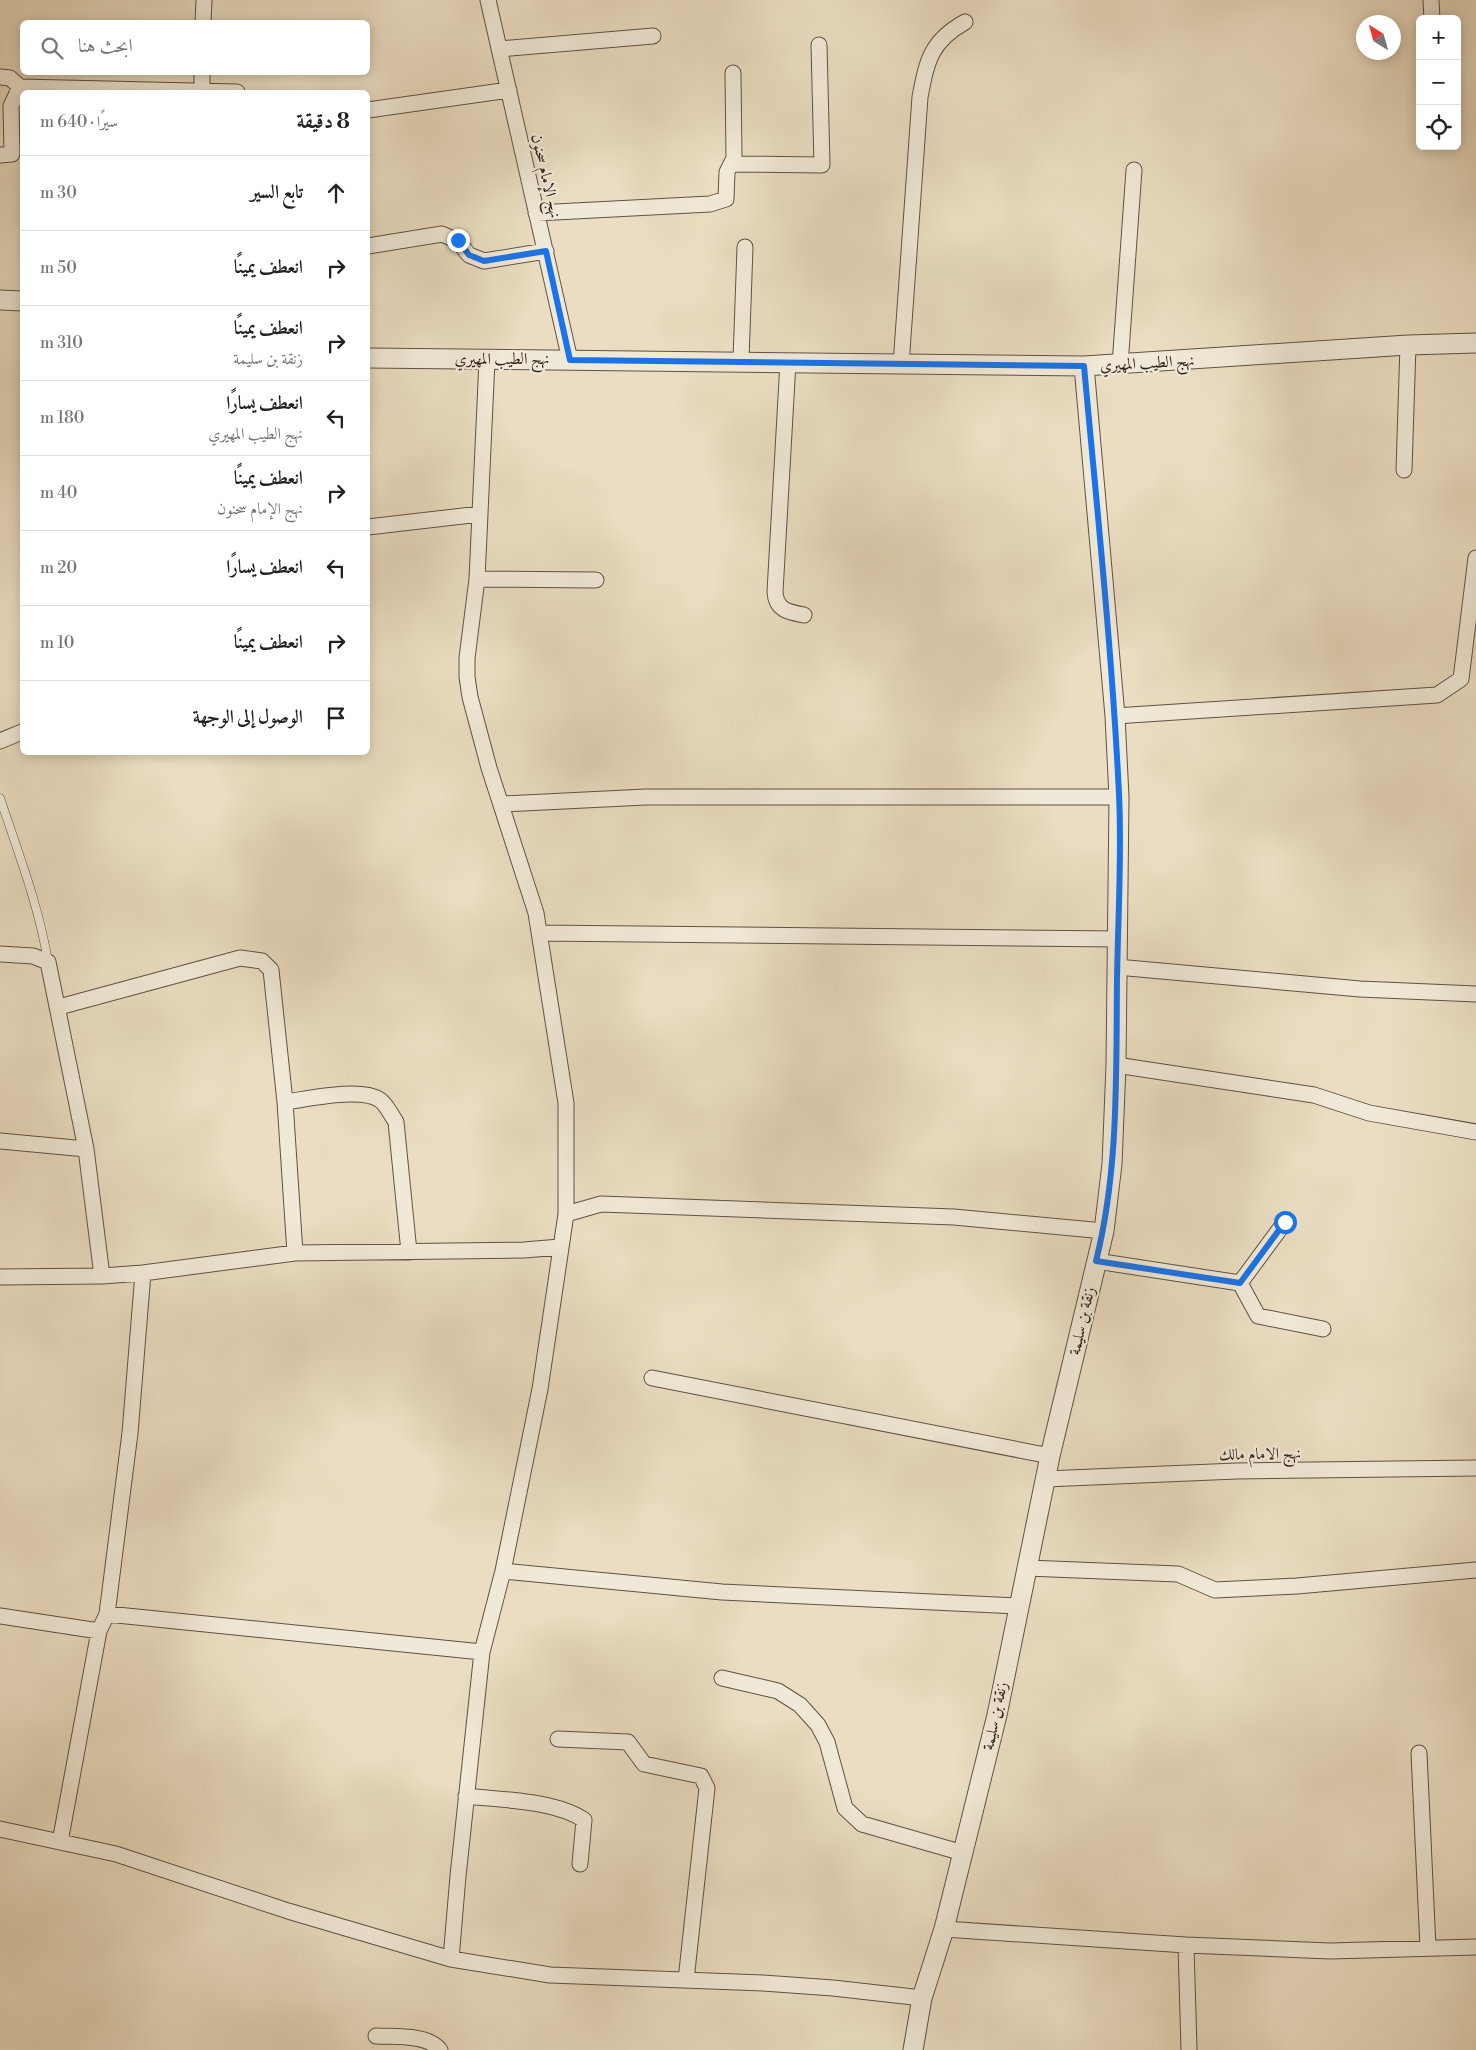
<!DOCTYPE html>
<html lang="ar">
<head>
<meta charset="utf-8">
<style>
	:root { --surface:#fff; --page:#f6f6f6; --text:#222; --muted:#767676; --line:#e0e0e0 }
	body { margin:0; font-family:"Libre Bodoni",Amiri,serif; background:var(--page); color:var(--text); direction:rtl }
	.controls { position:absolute; right:15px; top:15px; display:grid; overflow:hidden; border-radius:8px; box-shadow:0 2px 12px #0003 }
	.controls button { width:45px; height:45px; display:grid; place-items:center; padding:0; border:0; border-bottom:1px solid var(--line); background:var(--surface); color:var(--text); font:25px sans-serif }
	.compass { position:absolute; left:1356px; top:15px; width:45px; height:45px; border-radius:50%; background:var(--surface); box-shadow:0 2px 12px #0003; rotate:323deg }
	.stop { position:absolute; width:15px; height:15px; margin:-11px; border:4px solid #1a73e8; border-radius:50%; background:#fff }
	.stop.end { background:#1a73e8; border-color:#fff; box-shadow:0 1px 5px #0008 }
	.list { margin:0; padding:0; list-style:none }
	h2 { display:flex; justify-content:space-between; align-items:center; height:65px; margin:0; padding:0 20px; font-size:21px }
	h2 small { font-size:16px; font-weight:400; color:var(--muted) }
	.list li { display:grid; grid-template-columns:32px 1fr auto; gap:15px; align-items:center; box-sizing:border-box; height:75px; padding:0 20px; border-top:1px solid var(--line) }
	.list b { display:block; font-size:19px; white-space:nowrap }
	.list p { margin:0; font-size:16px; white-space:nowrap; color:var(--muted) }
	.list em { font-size:16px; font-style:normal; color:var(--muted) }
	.icon { flex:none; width:28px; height:28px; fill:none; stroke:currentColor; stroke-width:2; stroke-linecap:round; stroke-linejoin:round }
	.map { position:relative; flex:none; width:1476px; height:2050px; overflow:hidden; direction:ltr }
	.search { position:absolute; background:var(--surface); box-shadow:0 2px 12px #0003; left:20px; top:20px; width:350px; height:55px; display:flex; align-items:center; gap:12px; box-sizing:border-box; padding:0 18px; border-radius:8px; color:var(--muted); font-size:19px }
	.panel { position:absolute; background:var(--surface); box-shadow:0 2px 12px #0003; left:20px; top:90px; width:350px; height:665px; border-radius:8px; direction:rtl }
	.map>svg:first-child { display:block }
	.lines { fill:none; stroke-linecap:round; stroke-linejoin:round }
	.service-casing { stroke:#5e5245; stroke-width:9 }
	.minor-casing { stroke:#5e5245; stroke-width:17 }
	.tertiary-casing { stroke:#5e5245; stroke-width:21 }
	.service { stroke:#f1e9d7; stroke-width:8 }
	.minor { stroke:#f1e9d7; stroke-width:15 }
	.tertiary { stroke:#f1e9d7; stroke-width:19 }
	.route { stroke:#1a73e8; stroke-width:6 }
	.labels { text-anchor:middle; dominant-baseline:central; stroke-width:4.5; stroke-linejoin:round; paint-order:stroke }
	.street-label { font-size:16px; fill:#30231c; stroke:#f1e9d7 }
</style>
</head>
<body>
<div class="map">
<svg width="1476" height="2050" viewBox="0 0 1476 2050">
	<rect width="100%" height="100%" fill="#eaddc1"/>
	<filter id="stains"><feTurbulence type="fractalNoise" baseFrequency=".004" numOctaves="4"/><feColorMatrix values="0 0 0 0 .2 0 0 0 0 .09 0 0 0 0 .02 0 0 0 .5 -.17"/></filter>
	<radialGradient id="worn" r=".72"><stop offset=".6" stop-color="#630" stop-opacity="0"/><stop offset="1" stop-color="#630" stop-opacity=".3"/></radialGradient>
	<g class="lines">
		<defs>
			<path id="service" d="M0,798C18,852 39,906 48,962"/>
			<path id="minor" d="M488,0L570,360
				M1431,0L1432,19
				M203,22L204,0
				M500,49L653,36
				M0,77L10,78L20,87
				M202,90V72
				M368,110L509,90
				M0,155L12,154L11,106L20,87L237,92
				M731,164L822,165L819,45
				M536,213L710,204L726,199L727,172L734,158L733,73
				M368,246L442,234L458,241L469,255L484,261L546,251
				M741,360L745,247
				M788,362L775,592C776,610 788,612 804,615
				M901,365L920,97C927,60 931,41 965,22
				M1120,365L1134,170
				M1404,470L1408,345
				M368,527L480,514
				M477,579L596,580
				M1115,716L1437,695L1461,679L1476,558
				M0,741L22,732
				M501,804L646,797H1119
				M539,933L1118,939
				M0,954L33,956L48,962L86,1149L102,1276
				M1117,967L1360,989L1476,994
				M59,1007L240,958L262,961L271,970L285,1102L295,1253
				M1116,1065L1314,1095L1369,1113L1476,1132
				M285,1102C308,1099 361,1087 380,1100C387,1105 391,1115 396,1122L409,1252
				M0,1141L86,1149
				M566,1214L601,1204L954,1217L1104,1231
				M1096,1261L1240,1283L1285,1222
				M0,1277L102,1276L143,1273L295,1253L524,1250L560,1247
				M1240,1283L1258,1316L1323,1329
				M652,1378L1050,1456
				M1045,1479L1237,1471L1476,1468
				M1027,1568L1178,1574L1215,1590L1297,1586L1476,1570
				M503,1571L722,1592L1018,1606
				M107,1614L482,1652
				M0,1616L99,1631
				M722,1678L778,1691L800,1705L818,1725L827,1742L845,1808L862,1824L963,1853
				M558,1739L628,1742L644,1764L701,1776L707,1788L686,1980
				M1419,1753L1428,1948
				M466,1796C501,1800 555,1800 584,1820L580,1864
				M0,1829L116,1854L288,1911L451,1959L550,1975L763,1983L833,1988L922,1998
				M60,1842L99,1631L107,1614L130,1433L143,1273
				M944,1929L1186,1945L1330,1951L1476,1947
				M1186,1945L1189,2050
				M451,1959L458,1876L482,1652L503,1571L540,1389L566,1214V1103L536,913L489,768L470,697L467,677V658L477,579L487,360
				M376,2036C395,2037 428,2034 440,2050"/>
			<path id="tertiary" d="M0,300L22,301
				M368,358L1084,366L1408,345L1476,343
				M913,2050L922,1998L944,1929L997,1715L1050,1456L1104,1231L1112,1164L1116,1065L1119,797L1115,716L1084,366"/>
		</defs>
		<use href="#service" class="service-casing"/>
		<use href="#minor" class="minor-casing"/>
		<use href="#tertiary" class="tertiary-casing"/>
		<use href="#service" class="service"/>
		<use href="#minor" class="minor"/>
		<use href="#tertiary" class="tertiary"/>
	</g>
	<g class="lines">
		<path class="route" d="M458,240L469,255L484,261L546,251L570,360L1084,366C1097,508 1112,651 1119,794C1122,855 1118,917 1117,979C1116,1072 1119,1170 1096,1261L1240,1283L1285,1222"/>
	</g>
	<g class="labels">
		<g class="street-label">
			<text transform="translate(546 176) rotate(77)">نهج الإمام سحنون</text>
			<text x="502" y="359">نهج الطيب المهيري</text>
			<text transform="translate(1147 363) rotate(-3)">نهج الطيب المهيري</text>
			<text transform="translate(1082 1321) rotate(-77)">زنقة بن سليمة</text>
			<text transform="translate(1260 1454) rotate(-1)">نهج الامام مالك</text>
			<text transform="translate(995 1716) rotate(-78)">زنقة بن سليمة</text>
		</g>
	</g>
	<rect width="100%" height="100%" filter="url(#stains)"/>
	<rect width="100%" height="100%" fill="url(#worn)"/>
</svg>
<div class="controls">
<button>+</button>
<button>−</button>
<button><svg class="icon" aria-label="locate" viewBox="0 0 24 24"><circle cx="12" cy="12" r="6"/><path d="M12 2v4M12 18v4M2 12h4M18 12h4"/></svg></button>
</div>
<svg class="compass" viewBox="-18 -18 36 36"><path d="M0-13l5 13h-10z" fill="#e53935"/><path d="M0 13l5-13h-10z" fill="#767676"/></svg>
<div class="stop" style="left:1285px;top:1222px"></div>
<div class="stop end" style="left:458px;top:240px"></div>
<div class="search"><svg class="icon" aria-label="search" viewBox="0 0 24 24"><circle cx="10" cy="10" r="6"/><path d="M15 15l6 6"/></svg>ابحث هنا</div>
<section class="panel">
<h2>8 دقيقة<small>سيرًا · 640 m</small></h2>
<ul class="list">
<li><svg class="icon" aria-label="ahead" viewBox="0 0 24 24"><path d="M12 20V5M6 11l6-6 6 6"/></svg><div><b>تابع السير</b></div><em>30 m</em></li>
<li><svg class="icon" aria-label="right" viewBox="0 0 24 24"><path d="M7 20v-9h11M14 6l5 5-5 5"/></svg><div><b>انعطف يمينًا</b></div><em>50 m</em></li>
<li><svg class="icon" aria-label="right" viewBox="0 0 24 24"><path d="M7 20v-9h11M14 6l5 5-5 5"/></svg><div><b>انعطف يمينًا</b><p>زنقة بن سليمة</p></div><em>310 m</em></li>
<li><svg class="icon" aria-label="left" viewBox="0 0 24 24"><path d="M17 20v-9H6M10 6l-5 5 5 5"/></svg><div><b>انعطف يسارًا</b><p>نهج الطيب المهيري</p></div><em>180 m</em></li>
<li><svg class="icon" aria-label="right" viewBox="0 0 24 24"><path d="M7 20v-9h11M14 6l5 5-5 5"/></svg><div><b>انعطف يمينًا</b><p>نهج الإمام سحنون</p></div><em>40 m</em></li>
<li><svg class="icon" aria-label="left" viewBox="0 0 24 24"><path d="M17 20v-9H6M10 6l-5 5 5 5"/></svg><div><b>انعطف يسارًا</b></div><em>20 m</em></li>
<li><svg class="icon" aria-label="right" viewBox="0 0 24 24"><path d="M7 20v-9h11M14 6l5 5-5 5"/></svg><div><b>انعطف يمينًا</b></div><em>10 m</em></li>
<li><svg class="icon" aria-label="arrive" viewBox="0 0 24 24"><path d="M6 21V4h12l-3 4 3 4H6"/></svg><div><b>الوصول إلى الوجهة</b></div></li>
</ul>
</section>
</div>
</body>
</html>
